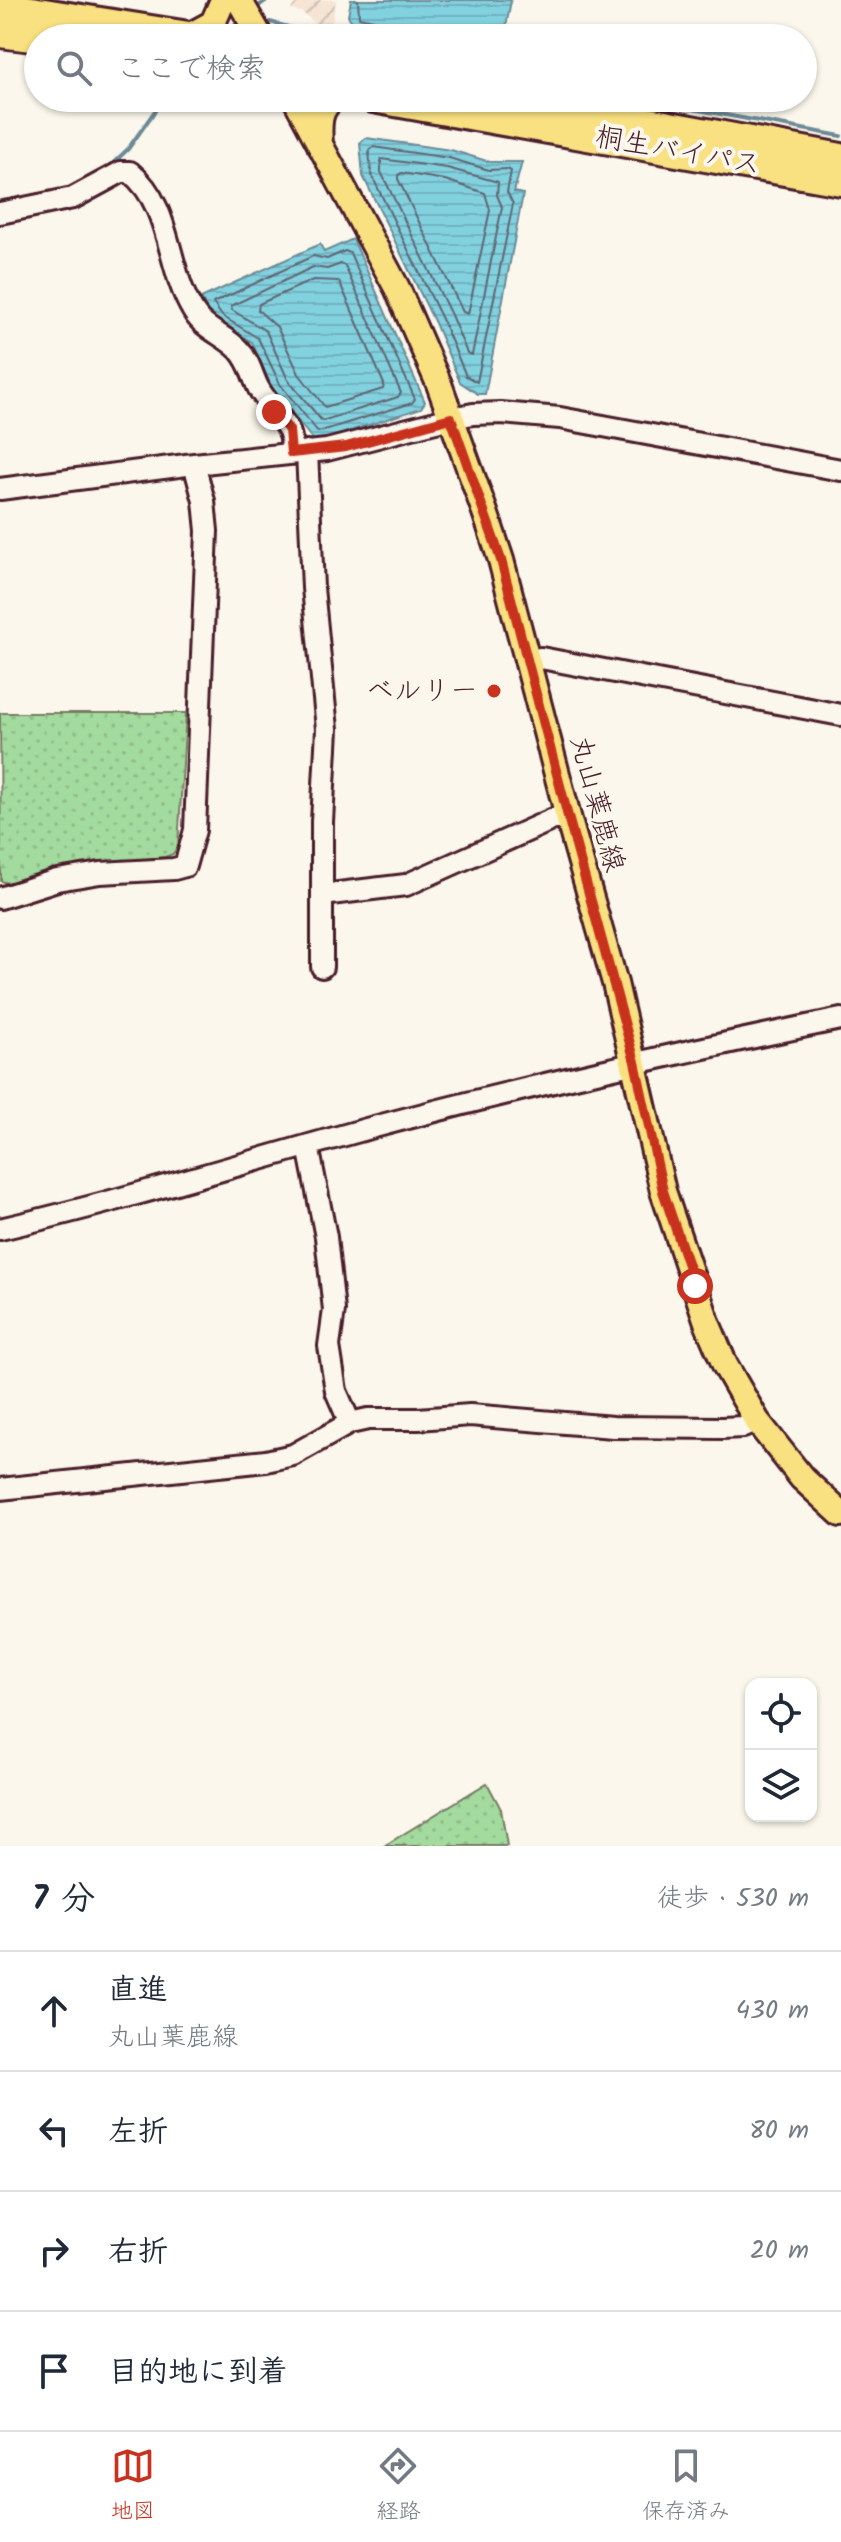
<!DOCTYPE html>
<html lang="ja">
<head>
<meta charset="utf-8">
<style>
	:root { --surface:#fff; --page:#f2f2f3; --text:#1f2937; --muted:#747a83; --line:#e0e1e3; --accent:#c8321e }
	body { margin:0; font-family:Kalam,"Klee One",sans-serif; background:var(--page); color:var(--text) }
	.controls { position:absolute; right:24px; bottom:24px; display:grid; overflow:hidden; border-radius:16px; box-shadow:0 2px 6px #0004 }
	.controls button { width:72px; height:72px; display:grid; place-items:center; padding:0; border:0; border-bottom:2px solid var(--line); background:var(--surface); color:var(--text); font:40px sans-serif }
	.stop { position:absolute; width:24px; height:24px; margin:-18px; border:6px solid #c8321e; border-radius:50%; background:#fff }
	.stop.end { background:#c8321e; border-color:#fff; box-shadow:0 2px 8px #0008 }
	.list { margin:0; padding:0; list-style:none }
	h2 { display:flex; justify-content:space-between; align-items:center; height:104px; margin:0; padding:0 32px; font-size:34px }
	h2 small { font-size:26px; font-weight:400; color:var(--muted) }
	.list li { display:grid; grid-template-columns:52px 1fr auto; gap:24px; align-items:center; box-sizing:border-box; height:120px; padding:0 32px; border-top:2px solid var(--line) }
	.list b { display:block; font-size:30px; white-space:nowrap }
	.list p { margin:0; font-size:26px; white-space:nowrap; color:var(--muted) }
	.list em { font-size:26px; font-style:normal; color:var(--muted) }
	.icon { flex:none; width:44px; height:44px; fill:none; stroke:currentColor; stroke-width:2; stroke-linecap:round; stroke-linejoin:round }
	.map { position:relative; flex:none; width:841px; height:1846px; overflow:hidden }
	.search { position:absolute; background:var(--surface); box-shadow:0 2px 6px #0004; left:24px; right:24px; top:24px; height:88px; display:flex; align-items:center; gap:20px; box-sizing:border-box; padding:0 28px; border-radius:44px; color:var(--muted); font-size:30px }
	.sheet { height:584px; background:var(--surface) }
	nav { display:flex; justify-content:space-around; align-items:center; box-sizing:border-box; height:112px; border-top:2px solid var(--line); background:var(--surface); font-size:22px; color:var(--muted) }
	nav a { display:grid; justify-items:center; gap:4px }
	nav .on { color:var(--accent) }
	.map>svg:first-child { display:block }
	.industrial { fill:url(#industrial-furrows) }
	.grass { fill:url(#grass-dots); stroke:#767c64; stroke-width:2 }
	.water { fill:url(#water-rules); stroke:#6c8a97; stroke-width:2 }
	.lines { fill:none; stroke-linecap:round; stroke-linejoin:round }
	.shore { stroke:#606673; stroke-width:2 }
	.stream { stroke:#6c8a97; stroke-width:4 }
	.minor-casing { stroke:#4a1f2b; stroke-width:26 }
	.major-casing { stroke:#4a1f2b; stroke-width:30 }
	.highway-casing { stroke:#4a1f2b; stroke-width:34 }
	.minor { stroke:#fbf7ec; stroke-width:20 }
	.major { stroke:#f9e181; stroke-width:24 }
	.highway { stroke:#f9e181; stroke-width:28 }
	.route { stroke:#c8321e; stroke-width:10 }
	.poi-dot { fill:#c8321e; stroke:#fbf7ec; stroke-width:3 }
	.labels { text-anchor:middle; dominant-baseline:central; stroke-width:8; stroke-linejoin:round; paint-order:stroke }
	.street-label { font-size:28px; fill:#4a1f2b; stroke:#fbf7ec }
	.poi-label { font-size:28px; fill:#4a1f2b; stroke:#fbf7ec; text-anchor:end }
</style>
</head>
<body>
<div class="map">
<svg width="841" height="1846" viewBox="0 0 841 1846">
	<defs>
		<pattern id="industrial-furrows" width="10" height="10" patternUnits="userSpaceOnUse" patternTransform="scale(2)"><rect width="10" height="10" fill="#f6e4d4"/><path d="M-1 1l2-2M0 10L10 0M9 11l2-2" fill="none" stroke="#d4c3b6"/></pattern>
		<pattern id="grass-dots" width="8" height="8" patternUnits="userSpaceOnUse" patternTransform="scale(2)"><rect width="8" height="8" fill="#a3da9e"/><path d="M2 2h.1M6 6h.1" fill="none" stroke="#8ebb88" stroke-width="1.8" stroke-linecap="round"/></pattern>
		<pattern id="water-rules" width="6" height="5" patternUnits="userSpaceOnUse" patternTransform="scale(2)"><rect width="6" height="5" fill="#82d1df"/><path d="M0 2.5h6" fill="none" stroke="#72b3c0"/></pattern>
	</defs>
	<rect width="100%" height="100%" fill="#fbf7ec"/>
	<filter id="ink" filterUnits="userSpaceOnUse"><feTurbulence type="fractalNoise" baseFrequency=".0125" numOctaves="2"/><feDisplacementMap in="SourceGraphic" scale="16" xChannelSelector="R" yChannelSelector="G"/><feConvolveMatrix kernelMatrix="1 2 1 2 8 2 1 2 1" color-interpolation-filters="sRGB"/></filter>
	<g filter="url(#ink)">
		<path class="industrial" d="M300,0H336L330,34L301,12L291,10L293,6Z"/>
		<path class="grass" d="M0,713H186L178,846L173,854L165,857L70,868L11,884L1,881Z
			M487,1783L501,1809L507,1846H384Z"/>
		<path class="water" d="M351,0H511L504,38H423L354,24L348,16Z
			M366,138L451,150L490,162H522L514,192L523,194L485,394H478L460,382L435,323L363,176L360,143Z
			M353,239L425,402L421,408L326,439L313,440L272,388L252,342L217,323L209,314L201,298L320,244L324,252Z"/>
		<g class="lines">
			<path class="shore" d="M358,0L359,17L407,27L412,31L413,38
				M373,147L449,158L489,170L507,169L511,171L507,192L513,204L477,382L466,376L442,319L371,174L369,150Z
				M381,159L447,168L498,182L497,195L502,207L472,355L467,353L451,315L381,172Z
				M402,173L445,180L485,193L490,210L468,314L463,312L398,179V175Z
				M345,251L350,253L415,399L412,403L318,432L280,384L258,338L222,316L213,303L313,256L327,259Z
				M341,264L345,266L401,393L398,397L322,421L288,380L266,331L232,310L231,306L313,267L327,269Z
				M313,280L339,281L384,384L383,389L325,407L299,374L277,327L258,310L259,304Z"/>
			<path class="stream" d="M256,8L267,0
				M270,22L299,30L307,38
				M228,30L239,21
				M632,98L841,136
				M108,168L128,149L164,98
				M0,201L18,199
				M0,1240L27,1233"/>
			<defs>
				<path id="minor" d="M0,213L73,198L121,172H130C172,206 166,267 193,311C204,330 225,335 239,350C250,361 252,376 259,389C267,403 280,415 288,429C292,436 292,445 291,453
					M307,451L313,588L327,729L322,822V967
					M0,489L194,464L327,450L451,418L473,414L501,413L560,418L841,470
					M527,660L541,658L841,715
					M322,895L406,885L567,813
					M0,898L57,880L100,873L174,869L185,866L195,830L207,531L204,501L194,464
					M308,1146L326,1237L334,1310L329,1346L336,1391L350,1423
					M0,1229C126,1200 249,1161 374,1127C528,1086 685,1051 841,1019
					M0,1489L266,1461L293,1455L350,1423L368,1419H418L470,1415L613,1427L722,1428L743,1427L757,1421"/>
				<path id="major" d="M239,0L261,38
					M189,36L213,23L223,0
					M295,98L397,288L439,384L485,512L501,560L570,824L615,983L663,1191L708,1325L725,1365L757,1421L802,1478L841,1514
					M320,145C319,128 317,107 335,98"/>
				<path id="highway" d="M0,6L201,38
					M0,33L40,38
					M373,98L841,181
					M519,98L841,158"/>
			</defs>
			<use href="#minor" class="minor-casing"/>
			<use href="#major" class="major-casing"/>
			<use href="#highway" class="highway-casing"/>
			<use href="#minor" class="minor"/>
			<use href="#major" class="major"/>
			<use href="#highway" class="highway"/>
		</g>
	</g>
	<g class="lines" filter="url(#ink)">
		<path class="route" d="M274,412L289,430L291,453L346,447L451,418L501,560L570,824L635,1062L663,1191L695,1286"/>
	</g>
	<circle class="poi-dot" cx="494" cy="691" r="8"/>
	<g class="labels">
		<g class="street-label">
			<text transform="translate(678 152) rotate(10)">桐生バイパス</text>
			<text transform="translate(596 804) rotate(75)">丸山葉鹿線</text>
		</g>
		<g class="poi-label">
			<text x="478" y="691">ベルリー</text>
		</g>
	</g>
</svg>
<div class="controls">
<button><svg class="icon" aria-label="locate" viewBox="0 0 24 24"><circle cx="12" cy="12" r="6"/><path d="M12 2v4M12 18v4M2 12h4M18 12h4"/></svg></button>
<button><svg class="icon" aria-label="layers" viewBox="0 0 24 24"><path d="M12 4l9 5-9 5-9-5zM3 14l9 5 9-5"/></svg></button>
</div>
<div class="stop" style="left:695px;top:1286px"></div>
<div class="stop end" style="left:274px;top:412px"></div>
<div class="search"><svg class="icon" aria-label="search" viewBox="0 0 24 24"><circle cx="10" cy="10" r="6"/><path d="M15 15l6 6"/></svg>ここで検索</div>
</div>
<section class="sheet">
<h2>7 分<small>徒歩 · 530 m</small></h2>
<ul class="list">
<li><svg class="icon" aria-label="ahead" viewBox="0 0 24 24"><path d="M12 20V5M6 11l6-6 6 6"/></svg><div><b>直進</b><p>丸山葉鹿線</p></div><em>430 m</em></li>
<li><svg class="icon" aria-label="left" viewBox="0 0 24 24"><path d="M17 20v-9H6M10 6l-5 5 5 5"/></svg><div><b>左折</b></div><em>80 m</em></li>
<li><svg class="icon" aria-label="right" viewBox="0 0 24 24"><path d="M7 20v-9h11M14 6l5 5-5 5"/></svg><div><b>右折</b></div><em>20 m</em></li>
<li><svg class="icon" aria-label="arrive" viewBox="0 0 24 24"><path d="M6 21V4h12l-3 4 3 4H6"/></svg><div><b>目的地に到着</b></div></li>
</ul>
</section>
<nav>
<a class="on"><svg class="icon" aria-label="map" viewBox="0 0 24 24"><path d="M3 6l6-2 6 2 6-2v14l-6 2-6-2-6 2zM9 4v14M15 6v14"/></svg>地図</a>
<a><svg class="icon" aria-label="directions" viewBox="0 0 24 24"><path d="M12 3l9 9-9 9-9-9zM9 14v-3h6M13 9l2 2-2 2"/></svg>経路</a>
<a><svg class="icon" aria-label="saved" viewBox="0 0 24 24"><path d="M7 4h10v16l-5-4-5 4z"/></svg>保存済み</a>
</nav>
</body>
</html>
